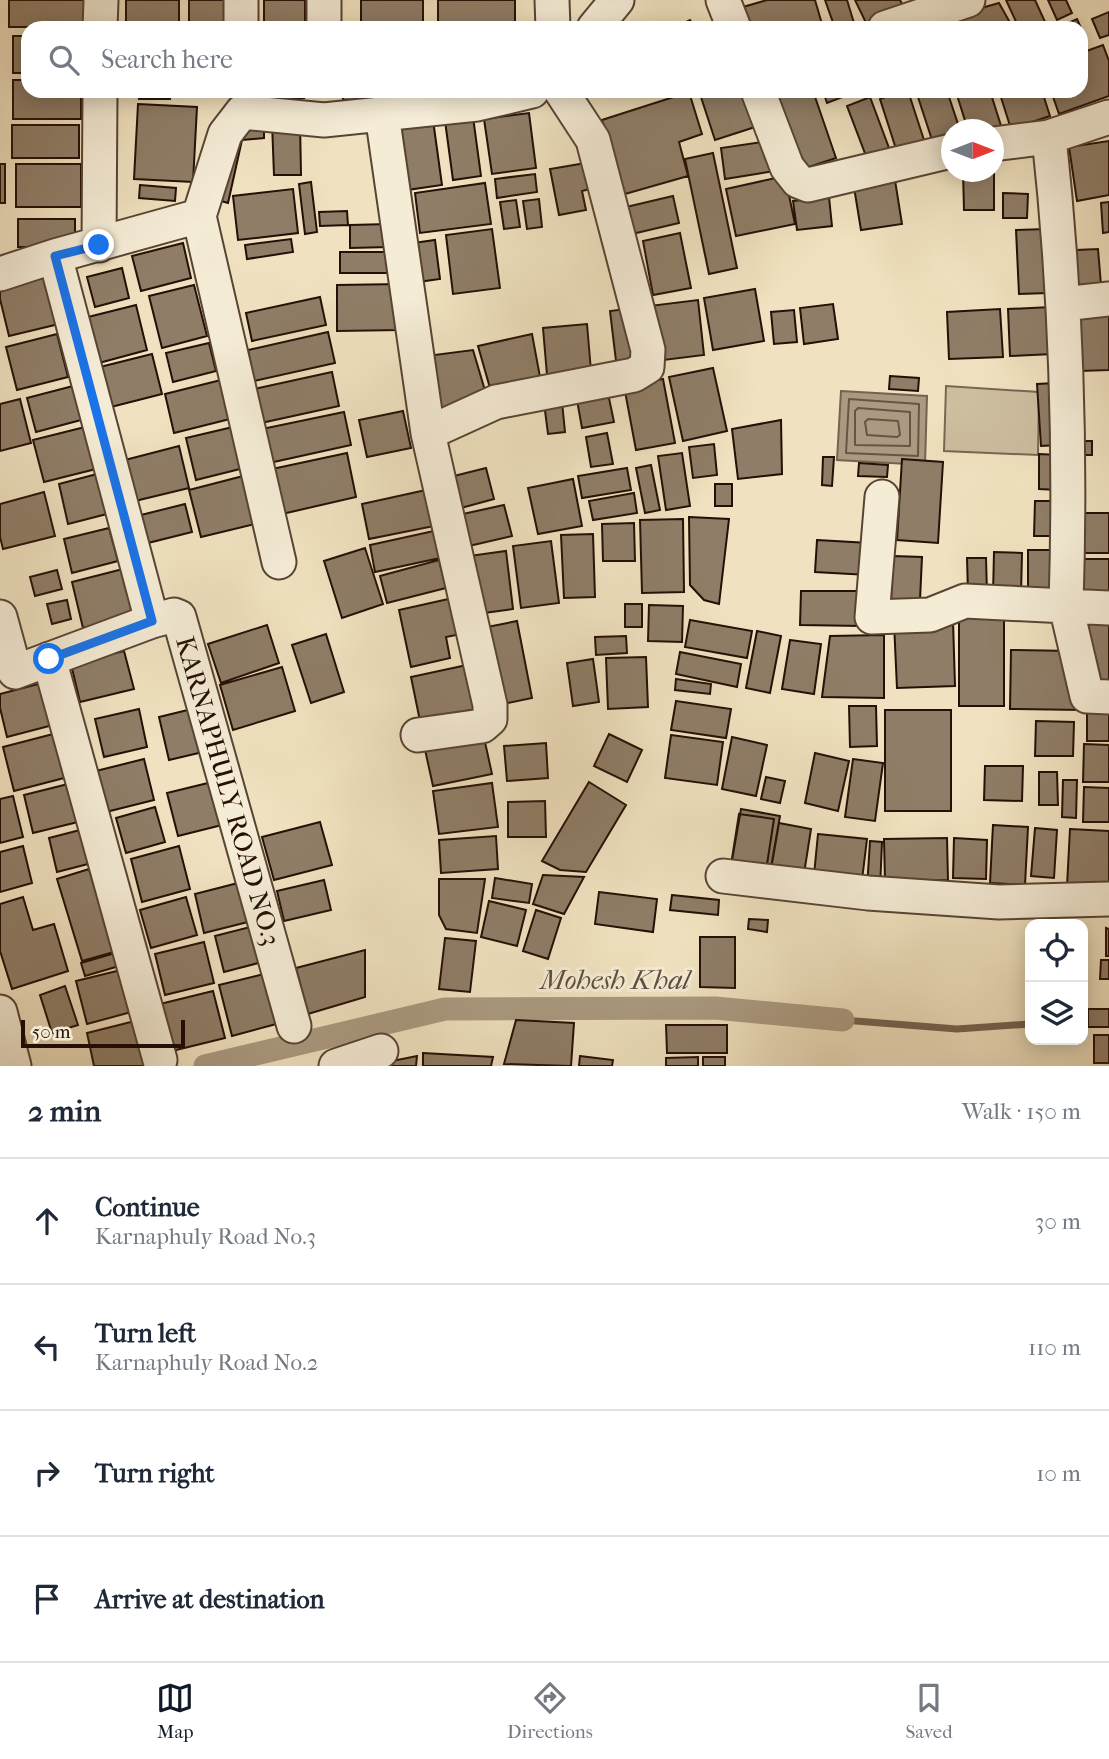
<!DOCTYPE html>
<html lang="en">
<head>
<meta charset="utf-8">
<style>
	:root { --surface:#fff; --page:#f6f6f7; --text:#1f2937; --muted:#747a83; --line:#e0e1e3; --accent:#111827 }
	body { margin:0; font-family:"IM FELL French Canon",serif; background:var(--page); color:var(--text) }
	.controls { position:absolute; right:21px; bottom:21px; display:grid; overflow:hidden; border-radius:14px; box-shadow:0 4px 18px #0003 }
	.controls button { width:63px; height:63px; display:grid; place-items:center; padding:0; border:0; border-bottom:2px solid var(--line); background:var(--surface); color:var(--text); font:35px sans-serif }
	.compass { position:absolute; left:941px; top:119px; width:63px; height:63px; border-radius:50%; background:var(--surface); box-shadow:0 4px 18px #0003; rotate:90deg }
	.scale { position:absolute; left:21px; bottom:18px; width:164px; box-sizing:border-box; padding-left:7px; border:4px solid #250f06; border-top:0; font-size:19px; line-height:24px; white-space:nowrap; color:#250f06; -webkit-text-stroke:5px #f5ecd6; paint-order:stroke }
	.stop { position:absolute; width:21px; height:21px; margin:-16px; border:5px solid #1a73e8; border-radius:50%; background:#fff }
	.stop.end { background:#1a73e8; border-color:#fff; box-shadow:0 2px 7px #0008 }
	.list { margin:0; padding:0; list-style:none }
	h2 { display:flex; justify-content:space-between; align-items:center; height:91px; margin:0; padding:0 28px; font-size:30px }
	h2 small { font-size:23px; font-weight:400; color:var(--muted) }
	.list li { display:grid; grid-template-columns:46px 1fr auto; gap:21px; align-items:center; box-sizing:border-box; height:126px; padding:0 28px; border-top:2px solid var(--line) }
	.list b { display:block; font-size:26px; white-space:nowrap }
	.list p { margin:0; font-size:23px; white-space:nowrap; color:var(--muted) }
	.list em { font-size:23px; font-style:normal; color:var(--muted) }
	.icon { flex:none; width:38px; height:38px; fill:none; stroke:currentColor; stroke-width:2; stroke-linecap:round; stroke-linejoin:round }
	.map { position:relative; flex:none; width:1109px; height:1066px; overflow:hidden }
	.search { position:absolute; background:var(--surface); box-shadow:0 4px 18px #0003; left:21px; right:21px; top:21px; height:77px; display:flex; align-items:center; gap:18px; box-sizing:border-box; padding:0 24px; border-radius:21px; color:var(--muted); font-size:26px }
	.sheet { height:595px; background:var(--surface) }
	nav { display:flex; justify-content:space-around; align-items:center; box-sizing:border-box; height:98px; border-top:2px solid var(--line); background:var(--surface); font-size:19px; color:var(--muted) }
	nav a { display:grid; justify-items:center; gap:4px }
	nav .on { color:var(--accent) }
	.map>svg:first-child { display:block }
	.green { fill:#cdbea0; stroke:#796653; stroke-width:2 }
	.water { fill:#ab9a81; stroke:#756250; stroke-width:2 }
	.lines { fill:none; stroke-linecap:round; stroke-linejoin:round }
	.shore { stroke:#685444; stroke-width:2 }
	.stream { stroke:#756250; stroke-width:7 }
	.canal { stroke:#ab9a81; stroke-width:23 }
	.building { fill:#8f7d67; stroke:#250f06; stroke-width:2 }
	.minor-casing { stroke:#584434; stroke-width:37 }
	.minor { stroke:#f5ecd6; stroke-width:33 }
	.route { stroke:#1a73e8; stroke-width:9 }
	.labels { text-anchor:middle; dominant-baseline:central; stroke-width:6; stroke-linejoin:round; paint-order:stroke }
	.street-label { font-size:26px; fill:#250f06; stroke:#f5ecd6 }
	.water-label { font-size:28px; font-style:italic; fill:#614e3d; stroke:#f5ecd6 }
</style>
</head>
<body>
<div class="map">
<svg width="1109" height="1066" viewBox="0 0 1109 1066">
	<rect width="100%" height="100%" fill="#f0e2c0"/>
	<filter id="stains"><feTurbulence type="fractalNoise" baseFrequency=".00286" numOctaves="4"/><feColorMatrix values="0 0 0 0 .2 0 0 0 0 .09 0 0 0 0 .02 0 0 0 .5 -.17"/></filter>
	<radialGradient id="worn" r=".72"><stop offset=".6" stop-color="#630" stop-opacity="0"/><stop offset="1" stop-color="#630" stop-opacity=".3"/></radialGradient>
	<path class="green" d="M946,386L1039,392L1038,455L944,451Z"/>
	<path class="water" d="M841,391L927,396L925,465L837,460Z"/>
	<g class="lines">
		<path class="shore" d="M849,399L919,404L918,456L846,453Z
			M858,408L910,412V446L855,445V411Z
			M868,419L898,421L900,435L897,437L867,435L865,422Z"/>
		<path class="stream" d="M843,1020L957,1029L1030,1024
			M1083,1020L1109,1018"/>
		<path class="canal" d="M205,1066L445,1009L715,1008L843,1020"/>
	</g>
	<path class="building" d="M9,0H84V27H9Z
		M126,0H179V24H126Z
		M189,0H232V23H189Z
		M264,0H305V28H264Z
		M361,0H423V28H361Z
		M438,0H515V28H438Z
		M767,0H815L822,24L810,28H741L736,9Z
		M825,0H847L854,23L835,28Z
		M855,0H900L905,10L868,27Z
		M1006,0H1035L1046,24L1037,28H1019Z
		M1048,0H1066L1072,13L1057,20Z
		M999,3L1013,28H961L957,15Z
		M1109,12V35L1100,38L1092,19Z
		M1077,19L1081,28H1057Z
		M690,20L694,28H674Z
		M13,36H28V73H13Z
		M1103,45L1109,61V96L1059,114L1051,91H1081V53Z
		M13,80H28V91H81V119H13Z
		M139,91H170V99H139Z
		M268,91H304V98H268Z
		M343,91H430V100H343Z
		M699,91H744L755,127L715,140Z
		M770,91H813L836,158L797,171Z
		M823,91H858L827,103Z
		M902,91H908L925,143L897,152L880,99Z
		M916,91H947L960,130H951V140L934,146Z
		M990,91L1003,132L993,130H968L956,92Z
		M999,91H1042L1050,116L1011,129Z
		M689,92L702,134L679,142L688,176L625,194L602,120Z
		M870,97L889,148L866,156L847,106Z
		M138,104L197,107L193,182L134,179Z
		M529,113L536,168L492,174L484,119Z
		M473,117L481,176L453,180L445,121Z
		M433,120L442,185L407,190L399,125Z
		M272,123H300L301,175H274Z
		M12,125H79V158H12Z
		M264,126V138L242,140L228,203L214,199L237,129Z
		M770,141L775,171L725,179L721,148Z
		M1109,141V195L1077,201L1069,147Z
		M713,153L737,268L709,274L685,159Z
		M994,153V210H964L963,172H993Z
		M586,163L590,189L582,191L586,210L559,215L550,169Z
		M0,164H5V203H0Z
		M16,164H81V207H16Z
		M535,174L537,192L497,198L495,179Z
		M894,174L902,224L861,230L853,181Z
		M785,176L795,224L736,236L726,189Z
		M311,182L317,232L305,234L299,184Z
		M485,183L491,224L420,233L415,193Z
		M140,185L176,188L175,201L139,198Z
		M293,189L298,233L238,240L233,196Z
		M1003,193L1028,194L1027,218H1003Z
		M673,196L679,223L632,234L626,207Z
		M829,197L832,226L797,230L793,201Z
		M539,199L542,227L527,229L523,201Z
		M516,200L520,227L504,229L500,202Z
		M1109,202V232L1103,233L1101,203Z
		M347,211L348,225L320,226L319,212Z
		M18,219H75V247H18Z
		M389,224V247L350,248V225Z
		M492,229L500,288L453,294L446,235Z
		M1046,229L1048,293L1019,294L1016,230Z
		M680,233L691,288L653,295L643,241Z
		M291,239L293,252L247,259L245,245Z
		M435,240L440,279L418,282L413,243Z
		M183,243L191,278L141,291L132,256Z
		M1098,249L1101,285L1078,286L1076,250Z
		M340,252H391V273H340Z
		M122,268L129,298L95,307L87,277Z
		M46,274L59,324L9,336L0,299V286Z
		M401,284V330L337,331V285Z
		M194,285L207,336L162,348L149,296Z
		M755,289L764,341L713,350L704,298Z
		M320,297L326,325L252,341L246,313Z
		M698,300L704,355L656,361L649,306Z
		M833,304L838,339L804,344L800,308Z
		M136,305L147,350L99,363L88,317Z
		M1051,307L1053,354L1010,356L1008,309Z
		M633,308L640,358L616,361L610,311Z
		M1000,309L1003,357L949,359L947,312Z
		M1109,309V370L1080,371L1077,310Z
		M794,310L797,342L774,344L771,312Z
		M587,324L591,371L547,375L543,328Z
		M328,332L335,363L254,381L248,350Z
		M57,334L68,377L17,390L6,347Z
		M532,334L540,377L490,388L478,346Z
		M209,343L216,371L173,382L166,353Z
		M473,350L486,394L441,411L434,355Z
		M152,354L162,394L107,408L96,368Z
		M713,368L727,431L683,441L669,377Z
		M332,372L339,406L261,423L254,389Z
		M890,376L919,378L918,391L889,389Z
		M663,379L675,443L636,450L624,386Z
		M221,380L230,419L174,433L165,394Z
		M1055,383L1059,445L1041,446L1037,384Z
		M606,384L614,422L582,428L575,389Z
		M73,386L81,420L36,432L27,398Z
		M561,392L565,432L548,434L543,395Z
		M20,399L31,443L0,451V404Z
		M403,411L411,448L367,457L359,420Z
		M344,412L351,445L269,463L262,429Z
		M781,420L782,474L738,479L732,429Z
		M85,427L96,469L44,482L33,440Z
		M233,427L244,468L196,480L186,438Z
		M607,433L613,464L591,467L586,437Z
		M1078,441H1092V455H1078Z
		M714,444L717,475L693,478L689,447Z
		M179,446L189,488L135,501L125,460Z
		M347,453L356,497L282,514L272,469Z
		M682,453L690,506L666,510L658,456Z
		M1039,454L1058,455V490L1039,489Z
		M823,457H834L832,486L822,485Z
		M902,459L943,462L938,543L897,540Z
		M859,463L888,465L887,477L858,476Z
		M651,465L660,510L645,513L636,468Z
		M486,468L494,499L450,511L442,479Z
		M627,468L631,490L582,498L578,476Z
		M97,474L107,514L68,524L59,484Z
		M247,475L259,523L201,537L189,490Z
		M573,479L582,526L538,534L528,488Z
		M715,484H732V506H715Z
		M426,490L434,526L369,539L362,504Z
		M44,492L55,536L3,549L0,537V504Z
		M634,493L637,513L593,520L589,501Z
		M1035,501H1054V536H1034Z
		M185,504L192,532L148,543L141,515Z
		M504,505L512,536L456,549L449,517Z
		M1080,513H1109V553H1080Z
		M689,517L729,519L719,604L704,600L690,585Z
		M683,519L684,592L642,593L640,520Z
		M634,523L635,561H603L602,524Z
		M109,528L118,561L72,573L64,539Z
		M434,531L440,558L375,572L370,545Z
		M593,534L595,597L564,598L561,535Z
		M817,540L869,543L868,575L815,572Z
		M551,541L559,603L521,608L513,546Z
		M365,548L383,604L342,618L324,561Z
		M1028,550H1058V595H1028Z
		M506,551L513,609L476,614L469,556Z
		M994,552L1022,553L1021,595H993Z
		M893,556L922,557L920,600L891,599Z
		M967,558H986L987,593H968Z
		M1078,559H1109V599H1078Z
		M439,560L446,588L387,603L380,576Z
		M123,569L134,615L83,628L72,582Z
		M57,570L62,589L35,596L30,577Z
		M801,591H862V626L800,625Z
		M453,598L461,634L446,637L450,658L411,667L399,610Z
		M67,600L71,619L52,624L47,604Z
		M625,604H642V627H625Z
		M649,605L683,606L682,642L648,641Z
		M1109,611V681H1089L1080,613Z
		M959,614L1004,615V706H959Z
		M690,620L752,631L747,658L685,647Z
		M517,621L532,698L498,705L482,628Z
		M953,621L955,686L897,688L894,623Z
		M267,625L279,663L221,683L208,644Z
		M757,631L781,636L770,693L746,688Z
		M326,634L344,692L311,703L292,645Z
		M884,635V698L822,697L830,636Z
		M626,636L627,653L596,655L595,637Z
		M790,640L821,644L814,694L782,689Z
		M1011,650L1072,651L1082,710L1010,709Z
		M124,651L134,689L80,702L71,664Z
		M680,652L741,664L737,687L676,674Z
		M646,657L648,707L608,709L606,658Z
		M593,659L599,702L573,706L567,663Z
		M467,665L476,709L420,721L411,677Z
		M282,667L295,711L233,730L220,685Z
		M676,679L711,684L710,694L675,690Z
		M42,683L53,725L7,737L0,708V694Z
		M676,701L731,709L726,738L671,730Z
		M849,706H876L877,746L850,747Z
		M139,709L147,747L104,757L95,719Z
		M192,709L203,752L169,760L159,717Z
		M885,710H951V811H885Z
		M1087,710H1109V741H1087Z
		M1036,721L1074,722L1073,756H1035Z
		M57,733L68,777L14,791L3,747Z
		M483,733L492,774L433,786L424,745Z
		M609,734L642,750L627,782L594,766Z
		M671,735L723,742L717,785L665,778Z
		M732,737L767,745L756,796L722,789Z
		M546,743L548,778L507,781L504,746Z
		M1084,744L1109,745V782H1083Z
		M815,753L849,761L838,811L805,803Z
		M144,759L154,800L106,812L96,771Z
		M853,759L883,763L875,821L845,817Z
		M985,766H1023L1022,801L984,800Z
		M1039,772H1057L1058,805H1039Z
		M766,777L785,781L780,803L761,799Z
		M1063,780H1077L1076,818L1062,817Z
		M212,782L222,825L178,836L167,793Z
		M589,782L626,805L586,872L560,870L542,861Z
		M492,783L498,827L439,834L433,791Z
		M68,784L78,822L33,833L24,795Z
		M1084,787L1109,788V822H1083Z
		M13,796L23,837L0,843V799Z
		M545,801L546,837H508V802Z
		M155,807L165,842L126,853L116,818Z
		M741,809L780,816L770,873L731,866Z
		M739,814L774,819L766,871L731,865Z
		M320,822L332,865L274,880L262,837Z
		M779,823L811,829L803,880L770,875Z
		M993,825L1028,827L1025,885L990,883Z
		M1035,828L1057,830L1054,878L1031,876Z
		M1070,829L1109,831V888L1067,886Z
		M80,830L88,864L57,872L49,838Z
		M818,834L867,839L862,880L814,875Z
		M496,836L498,869L441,873L439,840Z
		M947,838L948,880L885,881L884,839Z
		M954,838L987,840L986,879L953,878Z
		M870,841L882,842L880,889L867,888Z
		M23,846L32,883L0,892V852Z
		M179,846L190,889L142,902L131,859Z
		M89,869L114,952L82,961L57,879Z
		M543,875L584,877L564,914L533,904Z
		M495,878L532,884L529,903L492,898Z
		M439,879H485L477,933L446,929L439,915Z
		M324,880L331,910L284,921L277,891Z
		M238,883L248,922L204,933L195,894Z
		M599,892L657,899L653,932L595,924Z
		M672,895L719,900L718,915L670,910Z
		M23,897L33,930L54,924L68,971L12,989L0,951V904Z
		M186,897L197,935L151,948L140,910Z
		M489,901L526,910L517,946L481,937Z
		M536,910L561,918L548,959L523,951Z
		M749,919L768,920L767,932L748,929Z
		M258,925L266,961L224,972L215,936Z
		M1106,928L1109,929V956H1106Z
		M700,937H735V988L700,987Z
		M445,938L476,941L470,992L439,989Z
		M204,942L214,983L165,995L155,954Z
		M365,950V997L308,1014L296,968Z
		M122,951L126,964L85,976L81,963Z
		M1101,960H1109V979H1100Z
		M125,969L135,1011L87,1024L76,981Z
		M268,973L280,1023L232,1036L219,985Z
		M65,986L78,1025L52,1033L40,995Z
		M213,991L225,1038L172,1051L160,1004Z
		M1088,1009H1109V1027H1088Z
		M516,1020L574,1023L571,1066L504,1064Z
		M135,1021L146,1066H94L87,1033Z
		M666,1025H727V1053H667Z
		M1094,1035H1109V1063H1094Z
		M423,1053L493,1057L491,1066H423Z
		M417,1056L416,1066H387V1062Z
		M580,1056L613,1060L612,1066H579Z
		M698,1057V1066H666V1058Z
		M703,1057H725V1066H703Z"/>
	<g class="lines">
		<defs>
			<path id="minor" d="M241,0V28
				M324,0V28
				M552,0L553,28
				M723,0L734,28
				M100,28L101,0
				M594,28L617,0
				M885,28L968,0
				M758,91L787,167L798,181L808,185L951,151
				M382,114L428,433L496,402L634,375L647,367L648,350L593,140L561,91
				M1049,137L1109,117
				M993,144L1049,137C1066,292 1071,449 1066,606L1109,608
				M199,216L279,562
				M99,245L100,91
				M55,256L152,621
				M0,274L55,256L199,216L225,134L242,112L324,120L477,104L532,91
				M1063,304L1109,299
				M882,497L872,617L930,615L965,601L1066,606L1087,696L1109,697
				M0,617L15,672L152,621L174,615L179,617L294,1026
				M49,659L160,1060
				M418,735L482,726L490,719V705L428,433
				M723,876L868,893L999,902L1109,899
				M0,1012L14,1066
				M336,1066L381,1051"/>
		</defs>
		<use href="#minor" class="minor-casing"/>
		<use href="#minor" class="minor"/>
	</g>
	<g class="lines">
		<path class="route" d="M49,659L152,621L55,256L99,245"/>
	</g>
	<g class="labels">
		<g class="street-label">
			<text transform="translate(228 791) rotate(74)">KARNAPHULY ROAD NO.3</text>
		</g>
		<g class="water-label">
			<text x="615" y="979">Mohesh Khal</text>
		</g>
	</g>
	<rect width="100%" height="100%" filter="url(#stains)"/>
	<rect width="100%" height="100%" fill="url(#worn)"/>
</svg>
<div class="controls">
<button><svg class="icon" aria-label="locate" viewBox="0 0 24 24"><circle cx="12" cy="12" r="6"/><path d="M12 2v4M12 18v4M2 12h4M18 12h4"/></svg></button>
<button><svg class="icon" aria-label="layers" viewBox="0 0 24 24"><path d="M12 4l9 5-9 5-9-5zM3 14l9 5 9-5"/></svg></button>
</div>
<svg class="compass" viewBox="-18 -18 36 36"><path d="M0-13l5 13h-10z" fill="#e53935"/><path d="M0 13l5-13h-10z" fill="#747a83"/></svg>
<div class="scale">50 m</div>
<div class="stop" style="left:49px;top:659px"></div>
<div class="stop end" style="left:99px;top:245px"></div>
<div class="search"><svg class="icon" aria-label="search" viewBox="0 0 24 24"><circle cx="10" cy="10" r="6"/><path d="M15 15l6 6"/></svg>Search here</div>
</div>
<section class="sheet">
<h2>2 min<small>Walk · 150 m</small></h2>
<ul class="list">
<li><svg class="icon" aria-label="ahead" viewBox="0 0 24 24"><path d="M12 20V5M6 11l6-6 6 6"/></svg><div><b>Continue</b><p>Karnaphuly Road No.3</p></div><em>30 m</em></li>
<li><svg class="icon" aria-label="left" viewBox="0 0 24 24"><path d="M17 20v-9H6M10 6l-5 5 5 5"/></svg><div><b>Turn left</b><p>Karnaphuly Road No.2</p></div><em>110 m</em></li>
<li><svg class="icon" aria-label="right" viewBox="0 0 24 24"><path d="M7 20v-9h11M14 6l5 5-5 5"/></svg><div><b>Turn right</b></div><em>10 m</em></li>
<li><svg class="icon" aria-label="arrive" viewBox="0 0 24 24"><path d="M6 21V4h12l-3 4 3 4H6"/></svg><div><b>Arrive at destination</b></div></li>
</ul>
</section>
<nav>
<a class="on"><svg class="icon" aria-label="map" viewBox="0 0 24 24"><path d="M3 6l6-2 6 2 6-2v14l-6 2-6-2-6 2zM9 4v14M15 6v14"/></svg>Map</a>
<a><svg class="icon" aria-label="directions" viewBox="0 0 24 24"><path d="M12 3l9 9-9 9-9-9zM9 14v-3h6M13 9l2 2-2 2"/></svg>Directions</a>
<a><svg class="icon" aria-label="saved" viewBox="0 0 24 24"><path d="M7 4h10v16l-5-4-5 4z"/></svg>Saved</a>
</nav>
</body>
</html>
